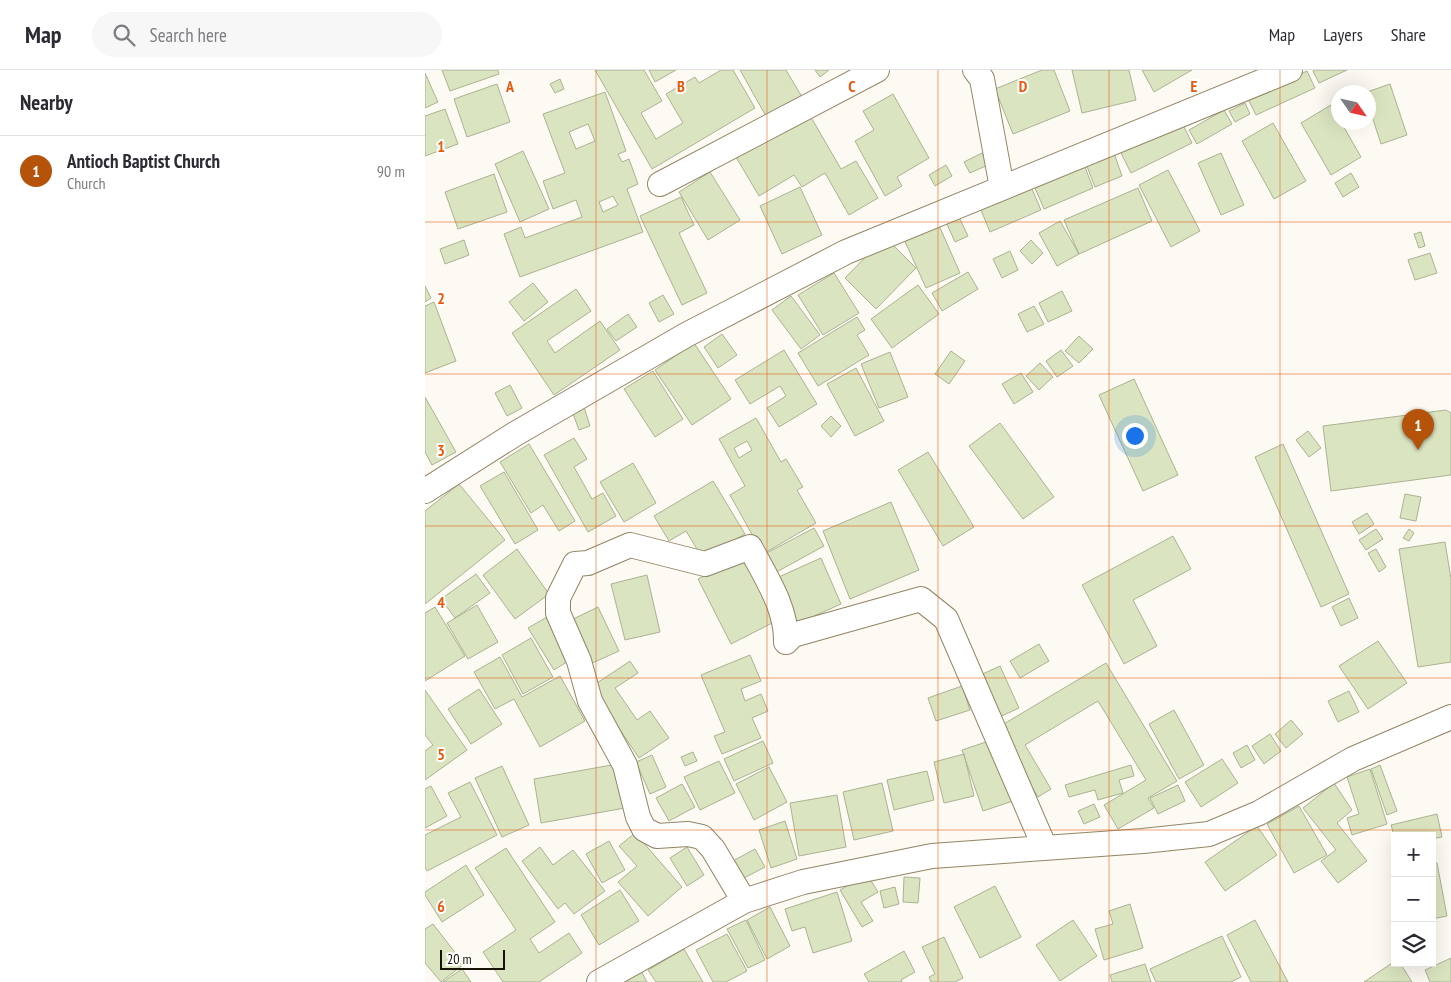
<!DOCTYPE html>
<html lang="en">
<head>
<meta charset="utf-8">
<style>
	:root { --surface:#fff; --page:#f7f7f7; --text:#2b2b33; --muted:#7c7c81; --line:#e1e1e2; --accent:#b45309 }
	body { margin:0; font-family:"PT Sans Narrow",sans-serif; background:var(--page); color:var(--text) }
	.controls { position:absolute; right:15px; bottom:15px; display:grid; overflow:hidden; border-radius:0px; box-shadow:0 5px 20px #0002 }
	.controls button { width:45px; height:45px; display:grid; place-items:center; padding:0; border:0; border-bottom:1px solid var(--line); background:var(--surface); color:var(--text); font:25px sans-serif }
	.compass { position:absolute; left:906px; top:15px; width:45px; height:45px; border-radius:50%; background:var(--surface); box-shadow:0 5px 20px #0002; rotate:124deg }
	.scale { position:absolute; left:15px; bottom:12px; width:65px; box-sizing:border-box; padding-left:5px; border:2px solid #181307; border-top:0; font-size:14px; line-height:18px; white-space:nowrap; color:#181307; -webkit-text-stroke:4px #fff; paint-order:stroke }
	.you { position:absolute; left:709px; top:365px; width:18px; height:18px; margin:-12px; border:4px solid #fff; border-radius:50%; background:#1a73e8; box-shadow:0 0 0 8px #1a73e833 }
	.badge { display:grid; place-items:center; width:32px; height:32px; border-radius:50%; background:var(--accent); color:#fff; font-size:16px; font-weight:700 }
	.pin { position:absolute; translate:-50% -41px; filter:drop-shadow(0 1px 2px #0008) }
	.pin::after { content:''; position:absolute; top:26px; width:18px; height:15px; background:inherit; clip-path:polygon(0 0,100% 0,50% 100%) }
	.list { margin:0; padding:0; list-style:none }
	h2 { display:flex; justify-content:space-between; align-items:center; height:65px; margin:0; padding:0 20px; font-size:21px }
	h2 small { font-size:16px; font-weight:400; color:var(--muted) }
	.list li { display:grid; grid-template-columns:32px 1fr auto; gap:15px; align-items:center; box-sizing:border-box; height:70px; padding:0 20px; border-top:1px solid var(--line) }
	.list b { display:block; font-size:19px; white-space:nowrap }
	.list p { margin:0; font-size:16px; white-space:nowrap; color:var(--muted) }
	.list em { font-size:16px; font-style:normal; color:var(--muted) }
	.icon { flex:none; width:28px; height:28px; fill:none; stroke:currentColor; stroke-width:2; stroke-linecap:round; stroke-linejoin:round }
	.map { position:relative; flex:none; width:1026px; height:912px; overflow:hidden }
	header { display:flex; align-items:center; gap:30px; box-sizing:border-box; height:70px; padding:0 25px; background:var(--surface); border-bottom:1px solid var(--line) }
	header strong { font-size:24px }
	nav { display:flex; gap:28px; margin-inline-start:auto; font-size:18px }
	.search { width:350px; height:45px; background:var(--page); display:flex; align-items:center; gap:12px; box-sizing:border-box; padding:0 18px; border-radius:28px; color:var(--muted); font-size:19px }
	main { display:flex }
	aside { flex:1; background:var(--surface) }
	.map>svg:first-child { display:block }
	.building { fill:#dae4c0; stroke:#aab391; fill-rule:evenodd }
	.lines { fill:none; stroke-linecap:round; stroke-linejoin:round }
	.minor-casing { stroke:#928565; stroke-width:26 }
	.minor { stroke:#fff; stroke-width:24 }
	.grid { fill:none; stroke:#e8590c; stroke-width:1; stroke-opacity:0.55 }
	.grid-label { font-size:16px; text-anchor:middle; font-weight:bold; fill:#e8590c; stroke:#fff; stroke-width:4; stroke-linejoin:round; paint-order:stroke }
</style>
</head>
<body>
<header>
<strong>Map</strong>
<div class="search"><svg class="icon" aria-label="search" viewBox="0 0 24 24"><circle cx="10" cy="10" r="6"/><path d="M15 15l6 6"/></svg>Search here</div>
<nav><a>Map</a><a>Layers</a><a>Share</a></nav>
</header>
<main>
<aside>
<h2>Nearby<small></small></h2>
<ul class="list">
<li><span class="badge">1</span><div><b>Antioch Baptist Church</b><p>Church</p></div><em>90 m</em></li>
</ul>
</aside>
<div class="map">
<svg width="1026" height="912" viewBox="0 0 1026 912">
	<rect width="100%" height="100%" fill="#fdfaf3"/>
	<path class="building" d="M17,0H73L74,4L25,21Z
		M170,0H219L237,31L216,43L231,69L258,53L241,24L270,7L274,13L296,0H308L330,38L227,99Z
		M224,0H251L230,12Z
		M315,0H361L377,27L342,48Z
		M390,0H404L395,7Z
		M617,0H629L645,41L588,64L570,19Z
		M647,0H704L711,30L657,43Z
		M717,0H767L729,22Z
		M890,0H922L894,13L888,1Z
		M882,1L890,18L831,45L823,29Z
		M0,3L13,32L0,38Z
		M135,9L139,19L130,23L125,14Z
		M72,14L85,52L42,67L29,29Z
		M965,14L982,65L956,74L944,37V22H942Z
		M180,22L201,81L193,84L197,92L204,89L213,114L202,119L218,162L95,207L79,164L96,157L100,168L157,147L151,130L128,139L118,111L140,103L118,44ZM163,54L170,71L151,79L144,62ZM188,126L193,135L178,142L174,132Z
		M468,24L504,88L472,107L477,116L460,126L430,71L449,60L438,41Z
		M820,33L825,44L810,52L804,41Z
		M906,35L914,48V52H916L936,87L906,105L876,53Z
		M20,39L33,74L0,86V46Z
		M799,40L807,54L772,74L764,60Z
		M383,42L416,99L431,91L453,128L424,145L400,103L377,117L369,105L334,126L305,77Z
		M756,51L767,73L706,103L695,81Z
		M848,53L881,111L849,129L817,71Z
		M98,81L124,139L95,152L70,94Z
		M557,83L563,95L545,103L539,92Z
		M689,83L697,106L670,117L661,94Z
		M796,83L819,135L796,145L773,93Z
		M521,95L527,106L510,116L504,105Z
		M660,97L668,118L619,139L610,118Z
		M743,100L775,161L746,177L714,115Z
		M285,102L315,150L283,170L254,122Z
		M926,103L934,117L918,127L910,113Z
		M69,104L82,142L33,159L20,122Z
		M375,117L397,165L357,184L335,136Z
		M713,118L727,151L654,184L639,150Z
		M607,119L616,140L565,162L556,140Z
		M256,127L269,155L254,163L282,223L257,235L215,146Z
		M534,147L543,166L530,172L521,152Z
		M512,151L535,203L501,218L478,167Z
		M635,151L654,184L632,196L614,163Z
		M996,162L1000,176L994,178L989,164Z
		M460,167L491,198L451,239L420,208Z
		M39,170L44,185L20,194L15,179Z
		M606,170L618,183L607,194L595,181Z
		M585,181L593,200L577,208L568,189Z
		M1005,183L1012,203L990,210L983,190Z
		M543,202L553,219L517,241L507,223Z
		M409,203L434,243L398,265L373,225Z
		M108,213L123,232L99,251L84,232Z
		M493,215L514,244L467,278L446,249Z
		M0,216L6,228L0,232Z
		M151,219L166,241L122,271L130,283L175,251L195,280L129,325L87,263Z
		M637,221L647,241L623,252L614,233Z
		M238,225L249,244L234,252L224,233Z
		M366,226L395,265L376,279L347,240Z
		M9,232L31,291L0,303V236Z
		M609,236L619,254L602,262L593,244Z
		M203,244L212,257L191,271L182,259Z
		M432,247L440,260L432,265L444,285L393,316L373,283Z
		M297,264L312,285L293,298L279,277Z
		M654,266L668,279L654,293L640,281Z
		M269,273L306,329L267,355L230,300Z
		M359,280L392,334L354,357L342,338L361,326L355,316L325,334L310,310Z
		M636,280L648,296L632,307L621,291Z
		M526,281L540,291L524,314L510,304Z
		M465,282L483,327L454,338L436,294Z
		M615,293L628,307L614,320L601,306Z
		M431,298L459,351L430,366L402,314Z
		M228,301L258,349L230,367L199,319Z
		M596,303L608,322L589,334L577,314Z
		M709,309L753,405L718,421L674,325Z
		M85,315L97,338L82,346L70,323Z
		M0,327L31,382L7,395L0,382Z
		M159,337L165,356L154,360L147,341Z
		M1021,340L1026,343V405L906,421L898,356Z
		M406,346L416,356L406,367L396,356Z
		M331,348L356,392L361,389L378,417L372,420L391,453L338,484L305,425L320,416L294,369ZM322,371L327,380L314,388L309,378Z
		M575,353L629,427L598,449L544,376Z
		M883,361L896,378L884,387L871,370Z
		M149,368L162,389L149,397L167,429L178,423L191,446L163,462L119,385Z
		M104,374L150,451L134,461L118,435L106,443L75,392Z
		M858,374L924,524L896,537L830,387Z
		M503,382L549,457L518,476L473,400Z
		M208,393L231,433L199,452L175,412Z
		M79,402L113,460L90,474L55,416Z
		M288,411L320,464L278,489L261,461L244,471L229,446Z
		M34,414L80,470L0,534V441Z
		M980,424L996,427L991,451L975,448Z
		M466,432L494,500L425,529L398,461Z
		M942,443L949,454L934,464L927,452Z
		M389,458L399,476L346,505L336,486Z
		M951,459L958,469L941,480L934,470Z
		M984,459L989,463L984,471L978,468Z
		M748,466L766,499L708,530L732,576L699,594L657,515Z
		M1020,472L1026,509V592L993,597L974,479Z
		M92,479L124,524L90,549L58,505Z
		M951,479L961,497L954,502L943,483Z
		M322,484L355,549L306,574L273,509Z
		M396,488L416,534L367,556L347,510Z
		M51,504L65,523L30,548L16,529Z
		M222,505L235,562L200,570L186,514Z
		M924,528L933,548L916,556L907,537Z
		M52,535L73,572L43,589L22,553Z
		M10,537L40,586L0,611V543Z
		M173,537L194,581L165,594L144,551Z
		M122,547L148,588L129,600L103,558Z
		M106,568L128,607L98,624L77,585Z
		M953,571L982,613L943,639L914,596Z
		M614,574L624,591L595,608L585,591Z
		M325,585L336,611L316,619L320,631L336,624L343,641L327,648L336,668L297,684L289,666L300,662L276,605Z
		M75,587L97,627L135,606L160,651L115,677L89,629L70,639L49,602Z
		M205,591L213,603L190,618L212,650L225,641L244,668L214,688L166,617Z
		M681,593L752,711L723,728L729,738L693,759L679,735L721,710L673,631L600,675L626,719L613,727L572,658Z
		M575,596L594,638L568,650L549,608Z
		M537,616L545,640L511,651L503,628Z
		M54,619L77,654L46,674L23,639Z
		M0,620L42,680L0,710V681L8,675L0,665Z
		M924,621L934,642L913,652L903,631Z
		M749,640L779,695L754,709L724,654Z
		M866,650L878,664L861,678L850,664Z
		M845,664L856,681L839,694L827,676Z
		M567,670L588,731L558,741L537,680Z
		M338,671L348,693L309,711L299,689Z
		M822,675L830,690L816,698L808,683Z
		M268,682L272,691L260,696L256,687Z
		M539,684L549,726L519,733L509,692Z
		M227,685L241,717L225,724L211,692Z
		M797,689L813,713L776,737L760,712Z
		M294,691L310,723L275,740L259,707Z
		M192,694L200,738L116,753L109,709Z
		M706,695L709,706L694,710L698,723L673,730L670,720L644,727L640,715Z
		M955,695L972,741L962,745L946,699Z
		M77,696L104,755L77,767L50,708Z
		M344,697L362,732L329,750L311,714Z
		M945,699L962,754L927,765L922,748L934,744L922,707Z
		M502,701L509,730L469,740L462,710Z
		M45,712L72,765L2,801L0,797V765L36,747L23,723Z
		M457,713L468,761L429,770L418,722Z
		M909,713L927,740L912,753L942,791L913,813L896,791L911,780L878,738Z
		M257,714L270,737L244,751L231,728Z
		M753,715L760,731L733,744L725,728Z
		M6,716L22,746L0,758V719Z
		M412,725L421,777L374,786L365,733Z
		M669,734L675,747L659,754L653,741Z
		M874,736L902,785L869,803L842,754Z
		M1012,744L1017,767L1007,769V766H970V769L966,755Z
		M360,751L372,789L346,798L334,760Z
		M832,756L852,785L800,821L780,792Z
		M210,763L257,817L223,846L193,812L212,796L194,776Z
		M184,771L200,800L177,813L161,784Z
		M115,777L128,795L148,780L180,821L149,844L140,833L133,839L97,791Z
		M262,777L279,805L262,816L245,788Z
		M81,778L130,852L105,869L114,883L144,863L157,883L114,912H78L58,882L91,860L50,798Z
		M330,779L340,797L317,809L308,791Z
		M1012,793L1022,846L1007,849V794Z
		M41,795L59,825L17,852L0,825V822Z
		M442,804L453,822L436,832L448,851L437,857L415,820Z
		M479,807L495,808L493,833L478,832Z
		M570,816L596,867L555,888L529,837Z
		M470,817L474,834L459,838L455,821Z
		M195,820L214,851L174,875L156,845Z
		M412,822L427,871L388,883L380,857L367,861L360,839Z
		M705,834L718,878L679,890L670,859L688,854L684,841Z
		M345,837L365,876L342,889L322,850Z
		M321,850L340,890L323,898L302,859Z
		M648,850L672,886L635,911L611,875Z
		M830,850L863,912H826L802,865Z
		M8,854L39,894L16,912L0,893V859Z
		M302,864L322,901L301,912H288L271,880Z
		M797,866L816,907L806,912H731L725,899Z
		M519,867L538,908L530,912H506L504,907L510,904L497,877Z
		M259,879L278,912H231L223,900Z
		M479,881L490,902L476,910L477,912H444L439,904Z
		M1026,888V912H1005L1000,900Z
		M970,891V893H975L987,912H939Z
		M720,894L726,912H687L685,905Z
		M37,899L46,912H18Z
		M216,901L222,912H198Z"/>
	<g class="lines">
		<defs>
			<path id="minor" d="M550,0L557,9L577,118
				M235,114L452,0
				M0,421L90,364L261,265L421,182L865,0
				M361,572L368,565L496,529L521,549L620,778
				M319,831L288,779L277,767L263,764L232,766L219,759L213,747L200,695L165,631L154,591L133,543V528L150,494L163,493L205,475L280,494L325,477C340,506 362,538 361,572
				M174,912L319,831L378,812L507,786L718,771L784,764L834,743L928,689L1026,647"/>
		</defs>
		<use href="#minor" class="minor-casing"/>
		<use href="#minor" class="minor"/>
	</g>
	<path class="grid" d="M171,0V912M342,0V912M513,0V912M684,0V912M855,0V912M0,152H1026M0,304H1026M0,456H1026M0,608H1026M0,760H1026"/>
	<g class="grid-label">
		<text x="85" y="22">A</text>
		<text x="256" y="22">B</text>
		<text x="427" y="22">C</text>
		<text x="598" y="22">D</text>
		<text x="769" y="22">E</text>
		<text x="16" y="82">1</text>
		<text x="16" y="234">2</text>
		<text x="16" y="386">3</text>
		<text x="16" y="538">4</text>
		<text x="16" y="690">5</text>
		<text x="16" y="842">6</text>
	</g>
</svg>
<div class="controls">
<button>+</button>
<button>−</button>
<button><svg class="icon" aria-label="layers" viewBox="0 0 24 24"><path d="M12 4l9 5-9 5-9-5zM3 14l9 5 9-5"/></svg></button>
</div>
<svg class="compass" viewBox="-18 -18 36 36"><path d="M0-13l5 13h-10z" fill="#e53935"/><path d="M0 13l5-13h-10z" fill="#7c7c81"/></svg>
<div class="scale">20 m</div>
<div class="you"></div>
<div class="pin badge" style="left:993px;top:380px">1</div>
</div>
</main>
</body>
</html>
